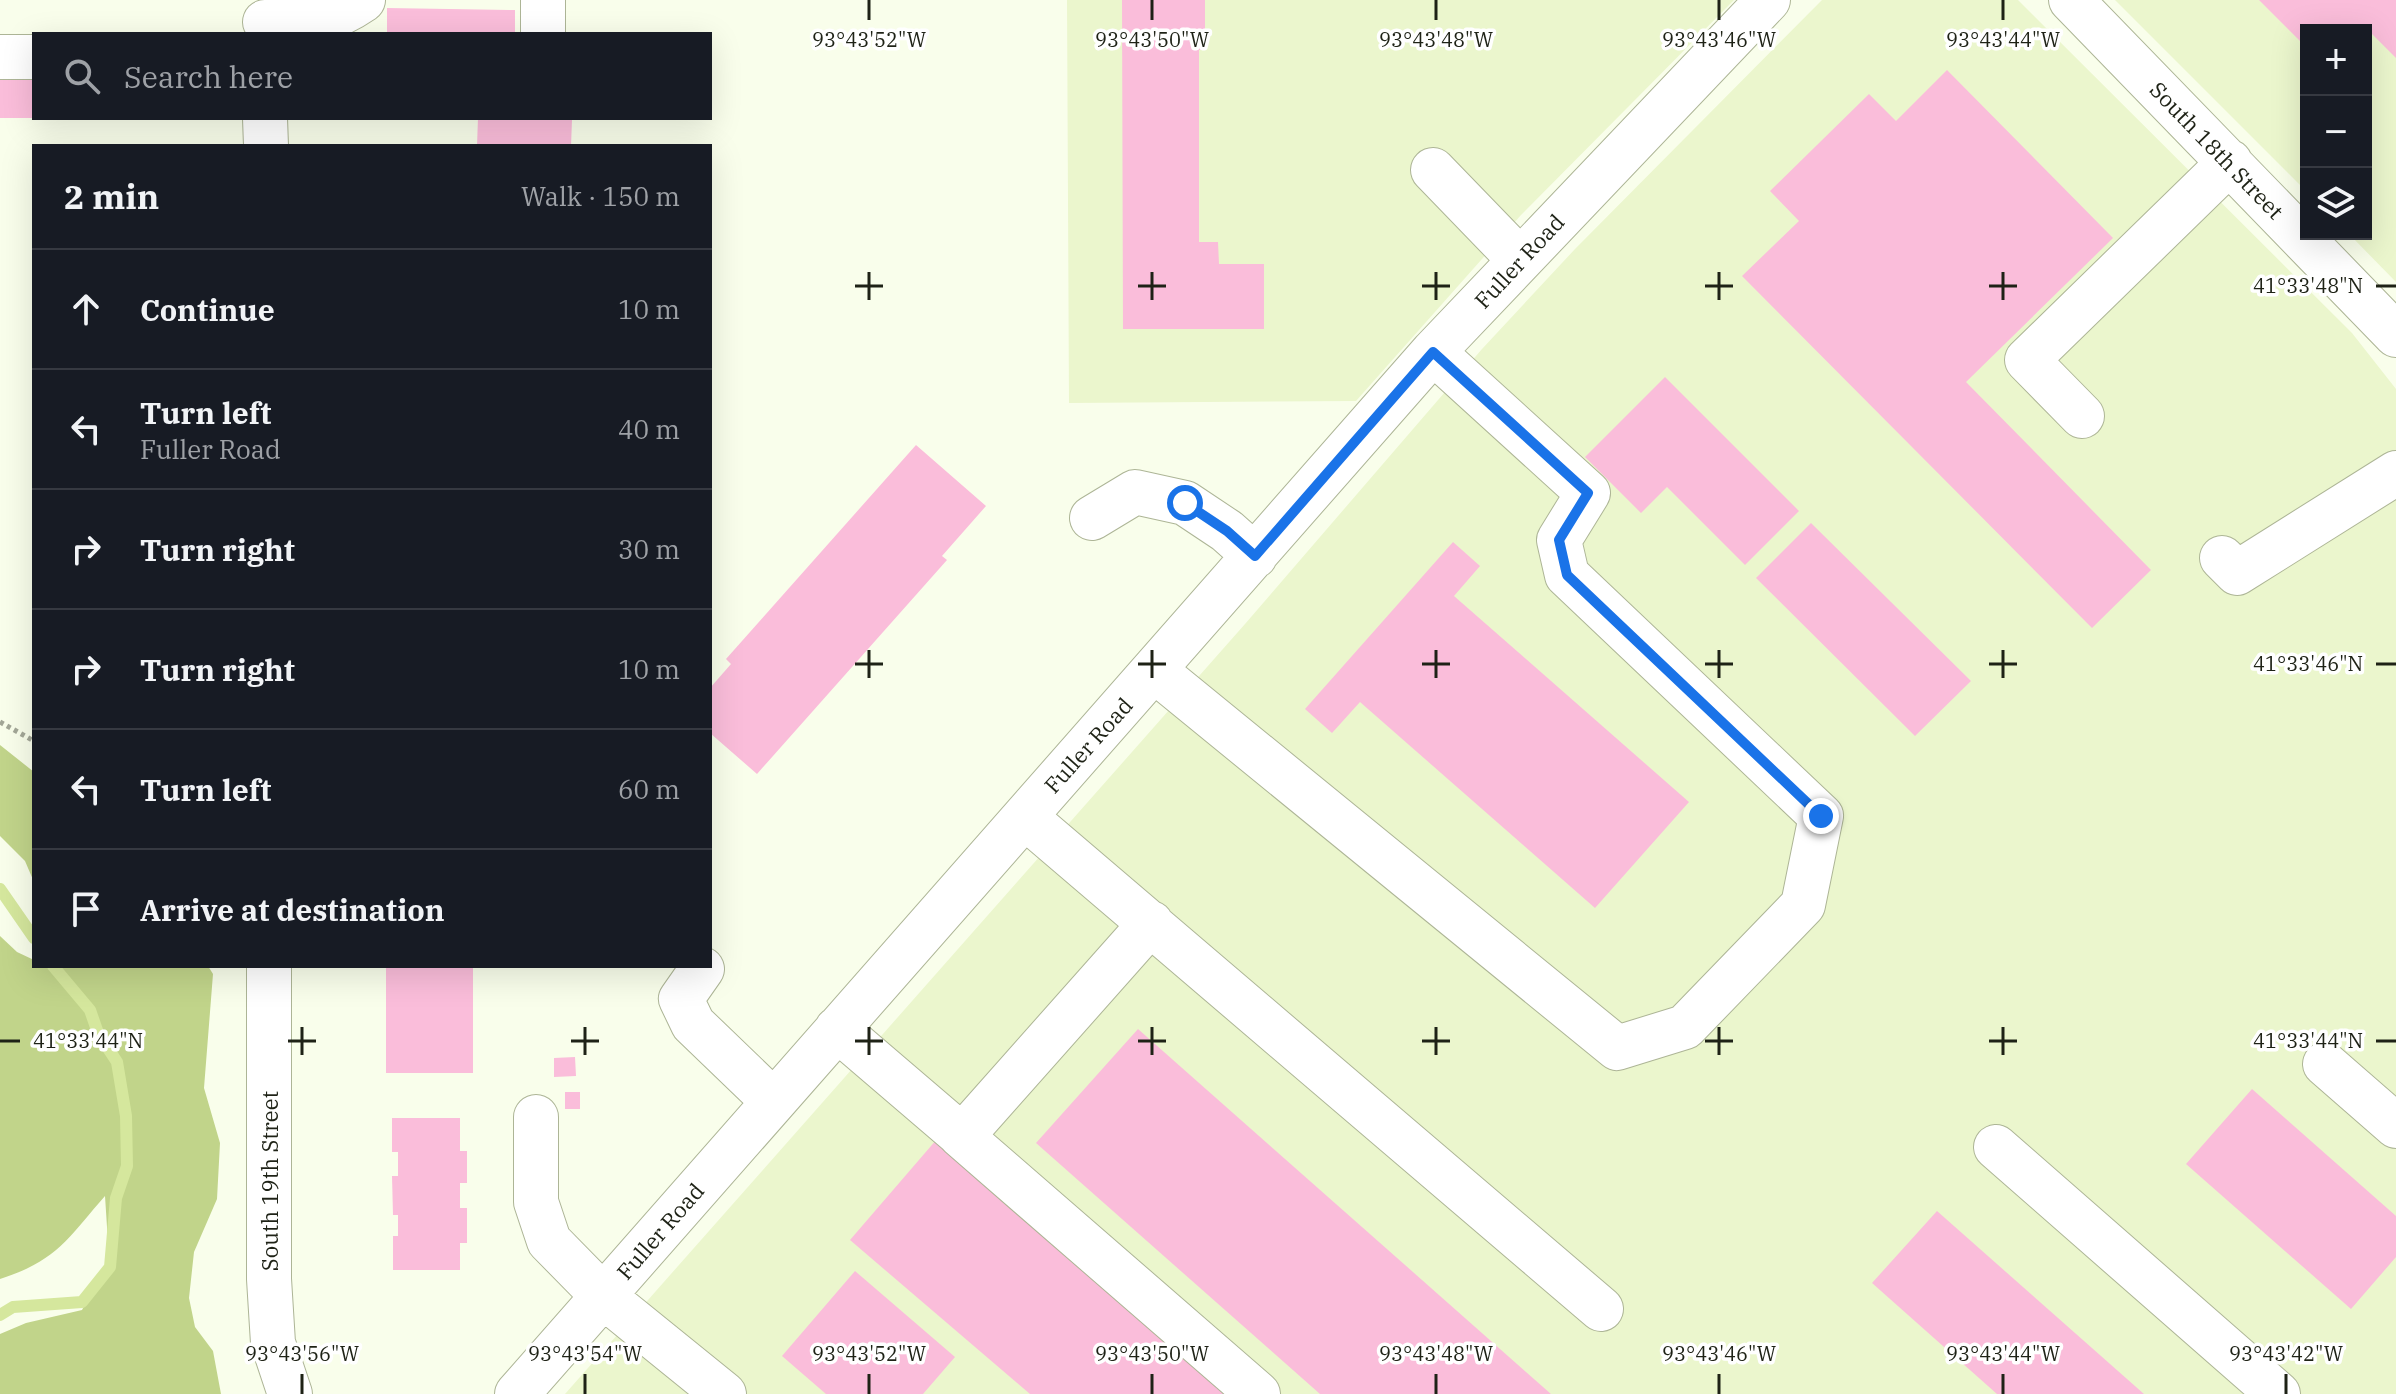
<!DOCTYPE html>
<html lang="en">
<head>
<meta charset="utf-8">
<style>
	:root { --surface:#171b24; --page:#242831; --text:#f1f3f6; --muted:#9ea1a6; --line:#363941 }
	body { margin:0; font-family:"IBM Plex Serif",serif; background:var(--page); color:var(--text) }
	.controls { position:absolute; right:24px; top:24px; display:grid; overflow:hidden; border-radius:0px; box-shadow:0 8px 32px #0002 }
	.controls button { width:72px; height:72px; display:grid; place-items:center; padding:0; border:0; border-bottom:2px solid var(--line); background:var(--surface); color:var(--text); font:40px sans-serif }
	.stop { position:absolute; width:24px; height:24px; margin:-18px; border:6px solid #1a73e8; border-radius:50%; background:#fff }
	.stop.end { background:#1a73e8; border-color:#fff; box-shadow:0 2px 8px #0008 }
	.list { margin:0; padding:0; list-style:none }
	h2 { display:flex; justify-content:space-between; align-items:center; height:104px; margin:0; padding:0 32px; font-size:34px }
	h2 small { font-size:26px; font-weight:400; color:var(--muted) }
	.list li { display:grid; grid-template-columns:52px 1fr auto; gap:24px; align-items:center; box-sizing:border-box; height:120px; padding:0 32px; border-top:2px solid var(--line) }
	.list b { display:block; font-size:30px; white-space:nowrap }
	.list p { margin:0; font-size:26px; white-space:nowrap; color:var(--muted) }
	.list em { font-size:26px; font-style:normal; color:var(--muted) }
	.icon { flex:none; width:44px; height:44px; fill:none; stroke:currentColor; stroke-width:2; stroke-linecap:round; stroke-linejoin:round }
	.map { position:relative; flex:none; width:2396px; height:1394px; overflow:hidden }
	.search { position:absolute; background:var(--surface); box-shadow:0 8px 32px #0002; left:32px; top:32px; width:680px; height:88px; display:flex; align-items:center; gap:20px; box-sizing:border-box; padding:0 28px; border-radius:0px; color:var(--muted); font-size:30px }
	.panel { position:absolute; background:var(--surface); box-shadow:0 8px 32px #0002; left:32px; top:144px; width:680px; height:824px; border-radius:0px }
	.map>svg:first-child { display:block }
	.built { fill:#ebf6cd }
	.forest { fill:#c1d48a }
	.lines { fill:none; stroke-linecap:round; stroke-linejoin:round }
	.stream { stroke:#d5e79d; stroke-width:12 }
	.building { fill:#fabdda }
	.minor-casing { stroke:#adb596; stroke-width:46 }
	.path { stroke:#a3a797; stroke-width:5; stroke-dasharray:4 4; stroke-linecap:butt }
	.minor { stroke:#fff; stroke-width:44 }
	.route { stroke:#1a73e8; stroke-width:10 }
	.ticks { fill:none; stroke:#1e2216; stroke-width:3 }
	.labels { text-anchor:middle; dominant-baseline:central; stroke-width:7; stroke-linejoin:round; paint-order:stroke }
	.street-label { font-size:22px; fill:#1e2216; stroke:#fff }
	.ticks-label { font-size:20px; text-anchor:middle; fill:#1e2216; stroke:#fff; stroke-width:7; stroke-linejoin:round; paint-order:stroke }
</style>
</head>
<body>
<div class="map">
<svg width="2396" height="1394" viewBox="0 0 2396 1394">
	<rect width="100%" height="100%" fill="#f9feeb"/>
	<path class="built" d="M1067,0H1734L1521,215L1356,401L1069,403Z
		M1822,0H2018L2352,333L2396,389V1394H565L1245,624L1482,349L1575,249Z
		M2115,0H2396V282L2349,234H2366V30H2306V191Z"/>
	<path class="forest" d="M0,745L34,772V882L25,861L0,836Z
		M0,936L17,952L34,960V966H208L213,974L204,1088L220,1143L217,1199L194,1252L189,1298L195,1327L213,1351L221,1394H0V1334L26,1323L82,1310L109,1258L105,1196C68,1238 57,1261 0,1279Z"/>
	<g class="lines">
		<path class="stream" d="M0,889L34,938
			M0,1315L13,1307L82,1302L110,1267L116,1198L127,1166L126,1116L117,1062L98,1033L90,1010L53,966"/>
	</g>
	<path class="building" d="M1122,0H1205V50H1199V242H1218L1219,264H1264V329H1123Z
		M2259,0H2396V58L2370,32L2366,37V30H2306V47Z
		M387,8L515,10V34H387Z
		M1947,70L2113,238L1966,382L2151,570L2092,628L1742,276L1799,221L1770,191L1869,94L1896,121Z
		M0,76H34V118H0Z
		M478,118L572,120L571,146H477Z
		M1665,377L1799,511L1745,565L1667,487L1641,513L1585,457Z
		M916,445L986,506L942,556L947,560L757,774L710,733V688L731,664L726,659Z
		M1811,523L1971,681L1915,736L1756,578Z
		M1453,542L1480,566L1454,596L1689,802L1595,908L1360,702L1332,733L1305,709Z
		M386,966H473V1073H386Z
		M1138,1029L1551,1394H1320L1036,1143Z
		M575,1057L576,1076L554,1077V1058Z
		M2252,1089L2396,1216V1257L2351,1309L2186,1164Z
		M565,1092H580V1109H565Z
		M392,1118H460V1151H467V1183H460V1208H467V1243H460V1270H393V1236H398V1215H393L392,1176H398V1152H392Z
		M937,1139L1234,1394H1030L850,1240Z
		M1937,1211L2144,1394H1997L1872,1283Z
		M855,1271L955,1357L923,1394H826L782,1356Z"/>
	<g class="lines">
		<defs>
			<path id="minor" d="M2071,0L2396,335
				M265,22C310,21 325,26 363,0
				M543,34V0
				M0,57H34
				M265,118L266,146
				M1433,170L1520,260
				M2082,416L2027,360L2230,162
				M1092,518L1135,492L1185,503L1227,531L1255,556
				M2222,558L2237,573L2396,473
				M1154,670L1617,1048L1685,1027L1803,905L1821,816L1567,575L1559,540L1588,493L1433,352
				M1025,817L1601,1309
				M269,966V1279L273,1343L290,1394
				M702,969L681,999L693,1024L773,1101
				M837,1029L962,1136L1151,923
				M2325,1064L2396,1126
				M536,1117V1202L549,1241L603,1296L724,1394
				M960,1135L1258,1394
				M1996,1147L2278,1394
				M517,1394L1433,352L1768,0"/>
		</defs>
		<use href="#minor" class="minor-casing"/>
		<path class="path" d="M0,722L34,741"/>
		<use href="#minor" class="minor"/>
	</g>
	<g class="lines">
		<path class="route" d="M1185,503L1227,531L1255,556L1433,352L1588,493L1559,540L1567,575L1821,816"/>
	</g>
	<path class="ticks" d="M869,0V20M1152,0V20M1436,0V20M1719,0V20M2003,0V20M869,272V300M1152,272V300M1436,272V300M1719,272V300M2003,272V300M855,286H883M1138,286H1166M1422,286H1450M1705,286H1733M1989,286H2017M2376,286H2396M869,650V678M1152,650V678M1436,650V678M1719,650V678M2003,650V678M855,664H883M1138,664H1166M1422,664H1450M1705,664H1733M1989,664H2017M2376,664H2396M302,1027V1055M585,1027V1055M869,1027V1055M1152,1027V1055M1436,1027V1055M1719,1027V1055M2003,1027V1055M0,1041H20M288,1041H316M571,1041H599M855,1041H883M1138,1041H1166M1422,1041H1450M1705,1041H1733M1989,1041H2017M2376,1041H2396M302,1374V1394M585,1374V1394M869,1374V1394M1152,1374V1394M1436,1374V1394M1719,1374V1394M2003,1374V1394M2286,1374V1394"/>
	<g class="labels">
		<g class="street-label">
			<text transform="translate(2217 150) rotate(46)">South 18th Street</text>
			<text transform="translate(1519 261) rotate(-47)">Fuller Road</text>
			<text transform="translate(1088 745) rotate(-48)">Fuller Road</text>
			<text transform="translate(269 1181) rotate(-90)">South 19th Street</text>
			<text transform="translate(660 1231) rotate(-49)">Fuller Road</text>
		</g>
	</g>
	<g class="ticks-label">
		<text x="869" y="47">93°43'52"W</text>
		<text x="1152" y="47">93°43'50"W</text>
		<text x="1436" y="47">93°43'48"W</text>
		<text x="1719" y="47">93°43'46"W</text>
		<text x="2003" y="47">93°43'44"W</text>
		<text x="2308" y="293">41°33'48"N</text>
		<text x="2308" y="671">41°33'46"N</text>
		<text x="88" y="1048">41°33'44"N</text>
		<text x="2308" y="1048">41°33'44"N</text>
		<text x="302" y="1361">93°43'56"W</text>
		<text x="585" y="1361">93°43'54"W</text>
		<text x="869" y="1361">93°43'52"W</text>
		<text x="1152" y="1361">93°43'50"W</text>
		<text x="1436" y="1361">93°43'48"W</text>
		<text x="1719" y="1361">93°43'46"W</text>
		<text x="2003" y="1361">93°43'44"W</text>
		<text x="2286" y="1361">93°43'42"W</text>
	</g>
</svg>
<div class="controls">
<button>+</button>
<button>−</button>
<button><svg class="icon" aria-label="layers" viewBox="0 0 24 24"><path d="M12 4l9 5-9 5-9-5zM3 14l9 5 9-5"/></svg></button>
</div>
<div class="stop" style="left:1185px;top:503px"></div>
<div class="stop end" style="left:1821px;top:816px"></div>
<div class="search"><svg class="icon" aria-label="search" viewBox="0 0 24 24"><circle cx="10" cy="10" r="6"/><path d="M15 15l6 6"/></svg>Search here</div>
<section class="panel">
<h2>2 min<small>Walk · 150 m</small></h2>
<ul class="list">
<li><svg class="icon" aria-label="ahead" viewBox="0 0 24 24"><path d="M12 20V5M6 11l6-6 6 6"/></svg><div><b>Continue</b></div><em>10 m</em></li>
<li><svg class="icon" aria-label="left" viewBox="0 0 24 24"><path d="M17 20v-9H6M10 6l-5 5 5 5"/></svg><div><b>Turn left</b><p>Fuller Road</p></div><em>40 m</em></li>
<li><svg class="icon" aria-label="right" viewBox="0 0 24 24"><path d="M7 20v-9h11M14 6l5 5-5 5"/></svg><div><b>Turn right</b></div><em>30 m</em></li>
<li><svg class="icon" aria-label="right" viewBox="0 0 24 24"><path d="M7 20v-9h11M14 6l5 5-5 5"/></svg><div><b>Turn right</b></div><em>10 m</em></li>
<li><svg class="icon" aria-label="left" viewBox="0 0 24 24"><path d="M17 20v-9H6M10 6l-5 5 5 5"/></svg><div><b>Turn left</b></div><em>60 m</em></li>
<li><svg class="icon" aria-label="arrive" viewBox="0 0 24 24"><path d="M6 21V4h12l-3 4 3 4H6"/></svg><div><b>Arrive at destination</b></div></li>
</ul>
</section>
</div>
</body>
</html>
